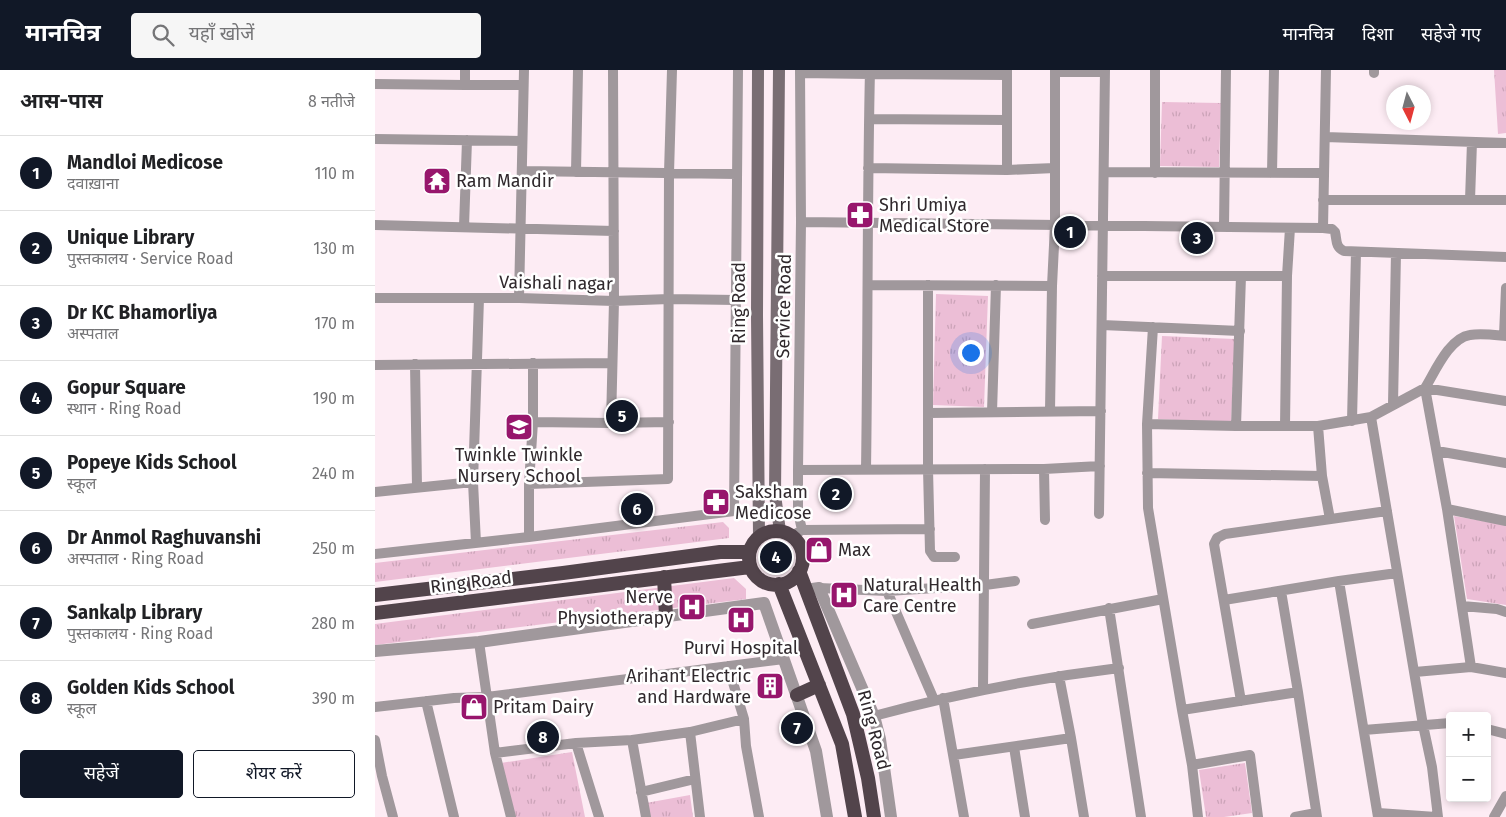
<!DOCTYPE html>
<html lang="hi">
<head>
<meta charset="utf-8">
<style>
	:root { --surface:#fff; --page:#f6f6f6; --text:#202124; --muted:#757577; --line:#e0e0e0; --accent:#111827 }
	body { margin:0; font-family:"Fira Sans","Noto Sans Devanagari",sans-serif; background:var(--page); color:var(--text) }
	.controls { position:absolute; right:15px; bottom:15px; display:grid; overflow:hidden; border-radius:5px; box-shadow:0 2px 8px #0003 }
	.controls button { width:45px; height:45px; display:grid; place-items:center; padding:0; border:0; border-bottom:1px solid var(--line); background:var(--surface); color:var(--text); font:25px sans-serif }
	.compass { position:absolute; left:1011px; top:15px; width:45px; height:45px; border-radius:50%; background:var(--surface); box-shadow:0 2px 8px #0003; rotate:174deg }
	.you { position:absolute; left:595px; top:282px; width:18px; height:18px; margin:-12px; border:4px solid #fff; border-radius:50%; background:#1a73e8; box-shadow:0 0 0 8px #1a73e833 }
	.badge { display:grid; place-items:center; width:32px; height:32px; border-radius:50%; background:var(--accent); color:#fff; font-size:16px; font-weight:700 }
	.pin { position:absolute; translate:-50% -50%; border:2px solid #fff; box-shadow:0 1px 5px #0006 }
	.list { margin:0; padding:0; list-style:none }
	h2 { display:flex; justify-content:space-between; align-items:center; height:65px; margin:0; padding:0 20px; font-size:21px }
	h2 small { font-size:16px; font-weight:400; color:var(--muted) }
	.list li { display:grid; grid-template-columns:32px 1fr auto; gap:15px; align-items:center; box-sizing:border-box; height:75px; padding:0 20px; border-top:1px solid var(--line) }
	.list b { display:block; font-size:19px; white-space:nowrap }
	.list p { margin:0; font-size:16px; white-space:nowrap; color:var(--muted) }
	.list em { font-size:16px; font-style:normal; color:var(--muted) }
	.actions { display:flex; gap:10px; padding:15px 20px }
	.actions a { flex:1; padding:11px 0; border:1px solid var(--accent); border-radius:5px; text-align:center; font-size:18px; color:var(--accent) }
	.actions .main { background:var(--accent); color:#fff }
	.icon { flex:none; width:28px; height:28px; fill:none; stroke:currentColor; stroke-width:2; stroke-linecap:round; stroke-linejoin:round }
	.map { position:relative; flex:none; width:1131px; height:747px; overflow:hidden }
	header { display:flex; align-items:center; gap:30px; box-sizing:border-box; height:70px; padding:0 25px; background:var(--accent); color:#fff }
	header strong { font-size:24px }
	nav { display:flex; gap:28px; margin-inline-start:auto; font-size:18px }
	.search { width:350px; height:45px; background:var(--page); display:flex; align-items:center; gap:12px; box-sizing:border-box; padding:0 18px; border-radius:5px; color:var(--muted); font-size:19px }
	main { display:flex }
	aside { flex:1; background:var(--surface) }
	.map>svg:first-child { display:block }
	.grass { fill:url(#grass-tufts) }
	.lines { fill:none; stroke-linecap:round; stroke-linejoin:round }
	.minor { stroke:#a0989c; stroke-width:10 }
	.tertiary { stroke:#a0989c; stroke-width:12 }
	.secondary { stroke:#796d73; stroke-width:12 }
	.trunk { stroke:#52444b; stroke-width:14 }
	.labels { text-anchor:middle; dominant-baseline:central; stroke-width:5; stroke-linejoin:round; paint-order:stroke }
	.poi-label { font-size:18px; fill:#30292d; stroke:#fff; text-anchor:start }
	.street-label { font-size:18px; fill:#30292d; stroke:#fff }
</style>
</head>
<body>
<header>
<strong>मानचित्र</strong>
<div class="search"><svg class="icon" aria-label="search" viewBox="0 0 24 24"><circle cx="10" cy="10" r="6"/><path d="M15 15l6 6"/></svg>यहाँ खोजें</div>
<nav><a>मानचित्र</a><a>दिशा</a><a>सहेजे गए</a></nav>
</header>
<main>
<aside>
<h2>आस-पास<small>8 नतीजे</small></h2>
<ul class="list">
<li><span class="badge">1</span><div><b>Mandloi Medicose</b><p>दवाख़ाना</p></div><em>110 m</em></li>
<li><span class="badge">2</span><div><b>Unique Library</b><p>पुस्तकालय · Service Road</p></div><em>130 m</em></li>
<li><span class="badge">3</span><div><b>Dr KC Bhamorliya</b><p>अस्पताल</p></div><em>170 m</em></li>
<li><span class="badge">4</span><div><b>Gopur Square</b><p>स्थान · Ring Road</p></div><em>190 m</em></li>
<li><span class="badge">5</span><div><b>Popeye Kids School</b><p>स्कूल</p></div><em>240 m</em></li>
<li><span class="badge">6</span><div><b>Dr Anmol Raghuvanshi</b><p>अस्पताल · Ring Road</p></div><em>250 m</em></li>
<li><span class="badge">7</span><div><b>Sankalp Library</b><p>पुस्तकालय · Ring Road</p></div><em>280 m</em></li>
<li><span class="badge">8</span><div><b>Golden Kids School</b><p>स्कूल</p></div><em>390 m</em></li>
</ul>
<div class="actions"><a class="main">सहेजें</a><a>शेयर करें</a></div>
</aside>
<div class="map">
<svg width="1131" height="747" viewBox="0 0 1131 747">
	<defs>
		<pattern id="grass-tufts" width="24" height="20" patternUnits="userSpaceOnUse" patternTransform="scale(1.25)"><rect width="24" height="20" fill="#ecbed6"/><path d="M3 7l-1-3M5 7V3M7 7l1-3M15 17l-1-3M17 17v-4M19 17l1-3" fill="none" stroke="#cba3b8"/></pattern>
	</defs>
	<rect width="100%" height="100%" fill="#fdecf4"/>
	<path class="grass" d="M1119,0H1131V63L1123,64Z
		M787,32L846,33L844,97L785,96Z
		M561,224L613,226L609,337L558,335Z
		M787,266L860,269L856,353L783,349Z
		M1079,446L1131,455V535L1092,529Z
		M348,452L354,458V468L0,512V493Z
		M359,508L371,519V529L0,575V554Z
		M197,682L210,747H138L126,693Z
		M870,693L877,743L849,747H831L824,700Z
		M315,725L318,747H274L271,733Z"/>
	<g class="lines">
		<path class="minor" d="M680,2H730
			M425,3L495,4L632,5
			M999,3V0
			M0,14L90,15H148
			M90,15V0
			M494,49L631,50
			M950,67L1131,73
			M0,69L147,71
			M493,98L632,100L680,98
			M632,100V0
			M147,101L362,104
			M201,102L203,0
			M729,102L949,103
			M780,103V0
			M897,103L899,0
			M948,130H1131
			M1095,130L1097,72
			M426,152L948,158L957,159L960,162C962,170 960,177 969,181L1131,187
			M0,155L239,161
			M89,157L92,70
			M849,157L851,0
			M948,158L951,0
			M727,206H912
			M494,215L677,216
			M553,215V399L555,481L559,487H580
			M0,228H144L239,231L294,229L361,230
			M144,228L149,0
			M727,255L865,261
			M778,257L772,354L773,438L807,640L817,695L823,747
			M1129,265L1131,218
			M40,294L42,417
			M0,295L237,293
			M1018,334L1021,183
			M675,341L677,216L680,155V0
			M617,342L621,215
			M553,343L726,341
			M996,347L1048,655L1057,697L1063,747
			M977,351L981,182
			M158,352L236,353L294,352
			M236,353L239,231L238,0
			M772,354L861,356H943L996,347L1050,318L1131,331
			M861,356L866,206
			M910,356L912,206L915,158
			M943,356L947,406L955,449
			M1062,381L1131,393
			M669,399L670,450
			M423,400L669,399L725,396
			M491,400C493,266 492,133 495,0
			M772,403L947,406
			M154,414L293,409L294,103L297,0
			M0,422L98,412
			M1072,439L1131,451
			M724,444L730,0
			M427,460L555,459
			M417,466L427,460L423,442V400L426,152L425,0
			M154,467V414L158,352V293
			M101,473L98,412L104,228
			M0,484L154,467L359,441L363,0
			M964,511L1003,747
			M444,518L512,521L610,515L640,511
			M512,521L559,630
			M906,521L923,622L942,747
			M849,530L964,511L1022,503
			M1087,536L1122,539L1131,542
			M734,538L766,747
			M657,554L788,529
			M104,572L120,683L136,747
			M353,596L369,649L371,676L384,747
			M1096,597L1072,439L1050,318C1060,302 1074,268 1095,265C1106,263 1120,265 1131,266
			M1040,602L1096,597L1131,603
			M684,606L696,668L709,747
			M608,620L610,399
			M568,628L589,747
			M51,631L79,747
			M866,631L839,474L842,468L850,464L1012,441
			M0,637L79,628L112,627L409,589
			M807,640L923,622
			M499,646C580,624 661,608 744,598
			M1112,659L1131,664
			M989,660L1075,653
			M315,662L325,747
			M0,670L7,706L18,747
			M257,670L271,747
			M201,673L224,747
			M639,677L650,747
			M120,683L201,673L257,670L315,662L369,649
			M579,685L696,668
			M817,695L875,685L883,747
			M266,722L320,709
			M1003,743L1061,747
			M920,747L941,743
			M1119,747L1131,726"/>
		<path class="tertiary" d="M431,520L444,518L499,646L505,669L516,747
			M0,581L104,572L389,533L441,681L452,747"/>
		<path class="secondary" d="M383,0L382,245L384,466
			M404,0L400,425L405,461"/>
		<path class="trunk" d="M374 488a27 27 0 1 1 54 0a27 27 0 1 1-54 0Z
			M424,501L478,644L493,708L499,747
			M289,507L291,546
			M404,514L467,674L480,747
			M0,525L188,503L345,482H374
			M0,543L375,497
			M422,625L444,615"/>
	</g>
	<defs>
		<symbol id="temple-square" viewBox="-11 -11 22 22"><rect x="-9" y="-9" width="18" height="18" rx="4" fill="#97166c" stroke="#fff"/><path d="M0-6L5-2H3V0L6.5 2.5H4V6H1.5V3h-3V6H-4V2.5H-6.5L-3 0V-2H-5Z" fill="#fff"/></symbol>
		<symbol id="pharmacy-square" viewBox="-11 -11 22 22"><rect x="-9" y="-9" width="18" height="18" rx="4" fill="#97166c" stroke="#fff"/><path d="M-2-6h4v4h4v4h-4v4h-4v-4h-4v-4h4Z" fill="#fff"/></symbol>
		<symbol id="school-square" viewBox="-11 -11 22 22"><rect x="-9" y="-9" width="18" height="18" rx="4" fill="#97166c" stroke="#fff"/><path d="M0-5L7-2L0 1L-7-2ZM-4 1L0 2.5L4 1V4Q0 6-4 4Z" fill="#fff"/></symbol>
		<symbol id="shop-square" viewBox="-11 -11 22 22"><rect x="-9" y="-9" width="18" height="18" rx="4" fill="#97166c" stroke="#fff"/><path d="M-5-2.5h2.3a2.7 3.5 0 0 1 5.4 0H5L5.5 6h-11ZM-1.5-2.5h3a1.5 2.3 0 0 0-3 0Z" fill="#fff"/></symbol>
		<symbol id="hospital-square" viewBox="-11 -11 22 22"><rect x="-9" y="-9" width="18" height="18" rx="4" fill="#97166c" stroke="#fff"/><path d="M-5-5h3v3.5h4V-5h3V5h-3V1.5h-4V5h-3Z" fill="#fff"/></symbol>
		<symbol id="building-square" viewBox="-11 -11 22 22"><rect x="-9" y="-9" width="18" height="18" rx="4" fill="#97166c" stroke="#fff"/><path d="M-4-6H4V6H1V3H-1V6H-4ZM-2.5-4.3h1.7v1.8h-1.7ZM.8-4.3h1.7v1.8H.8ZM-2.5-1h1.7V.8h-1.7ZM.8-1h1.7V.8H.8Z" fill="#fff"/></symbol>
	</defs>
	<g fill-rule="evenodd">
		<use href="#temple-square" x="46" y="95" width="32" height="32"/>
		<use href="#pharmacy-square" x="469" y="129" width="32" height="32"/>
		<use href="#school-square" x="128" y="341" width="32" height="32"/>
		<use href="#pharmacy-square" x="325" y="416" width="32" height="32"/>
		<use href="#shop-square" x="428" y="464" width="32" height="32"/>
		<use href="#hospital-square" x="453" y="509" width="32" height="32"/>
		<use href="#hospital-square" x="301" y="521" width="32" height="32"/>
		<use href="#hospital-square" x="350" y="534" width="32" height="32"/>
		<use href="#building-square" x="379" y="600" width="32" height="32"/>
		<use href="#shop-square" x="83" y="621" width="32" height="32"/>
	</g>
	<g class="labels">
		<g class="poi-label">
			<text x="81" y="111">Ram Mandir</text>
			<text x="504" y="135">Shri Umiya<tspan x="504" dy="21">Medical Store</tspan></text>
			<text x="144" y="385" text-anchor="middle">Twinkle Twinkle<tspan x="144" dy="21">Nursery School</tspan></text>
			<text x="360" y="422">Saksham<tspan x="360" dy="21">Medicose</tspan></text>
			<text x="463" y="480">Max</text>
			<text x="488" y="515">Natural Health<tspan x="488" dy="21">Care Centre</tspan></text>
			<text x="298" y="527" text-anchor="end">Nerve<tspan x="298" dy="21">Physiotherapy</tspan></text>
			<text x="366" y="578" text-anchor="middle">Purvi Hospital</text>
			<text x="376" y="606" text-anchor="end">Arihant Electric<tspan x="376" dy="21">and Hardware</tspan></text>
			<text x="118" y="637">Pritam Dairy</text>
		</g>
		<g class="street-label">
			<text transform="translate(181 213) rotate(1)">Vaishali nagar</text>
			<text transform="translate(364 233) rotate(-90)">Ring Road</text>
			<text transform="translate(409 236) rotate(-89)">Service Road</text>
			<text transform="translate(96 512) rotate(-7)">Ring Road</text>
			<text transform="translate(499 660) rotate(75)">Ring Road</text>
		</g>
	</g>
</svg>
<div class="controls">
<button>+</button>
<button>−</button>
</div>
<svg class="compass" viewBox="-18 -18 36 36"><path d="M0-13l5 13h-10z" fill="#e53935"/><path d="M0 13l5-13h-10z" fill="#757577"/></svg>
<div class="you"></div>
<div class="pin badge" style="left:695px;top:162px">1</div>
<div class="pin badge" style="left:461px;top:424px">2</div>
<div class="pin badge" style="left:822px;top:168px">3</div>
<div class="pin badge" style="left:401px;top:487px">4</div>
<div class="pin badge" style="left:247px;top:346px">5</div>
<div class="pin badge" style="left:262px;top:439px">6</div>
<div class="pin badge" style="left:422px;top:658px">7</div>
<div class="pin badge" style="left:168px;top:667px">8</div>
</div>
</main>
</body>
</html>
